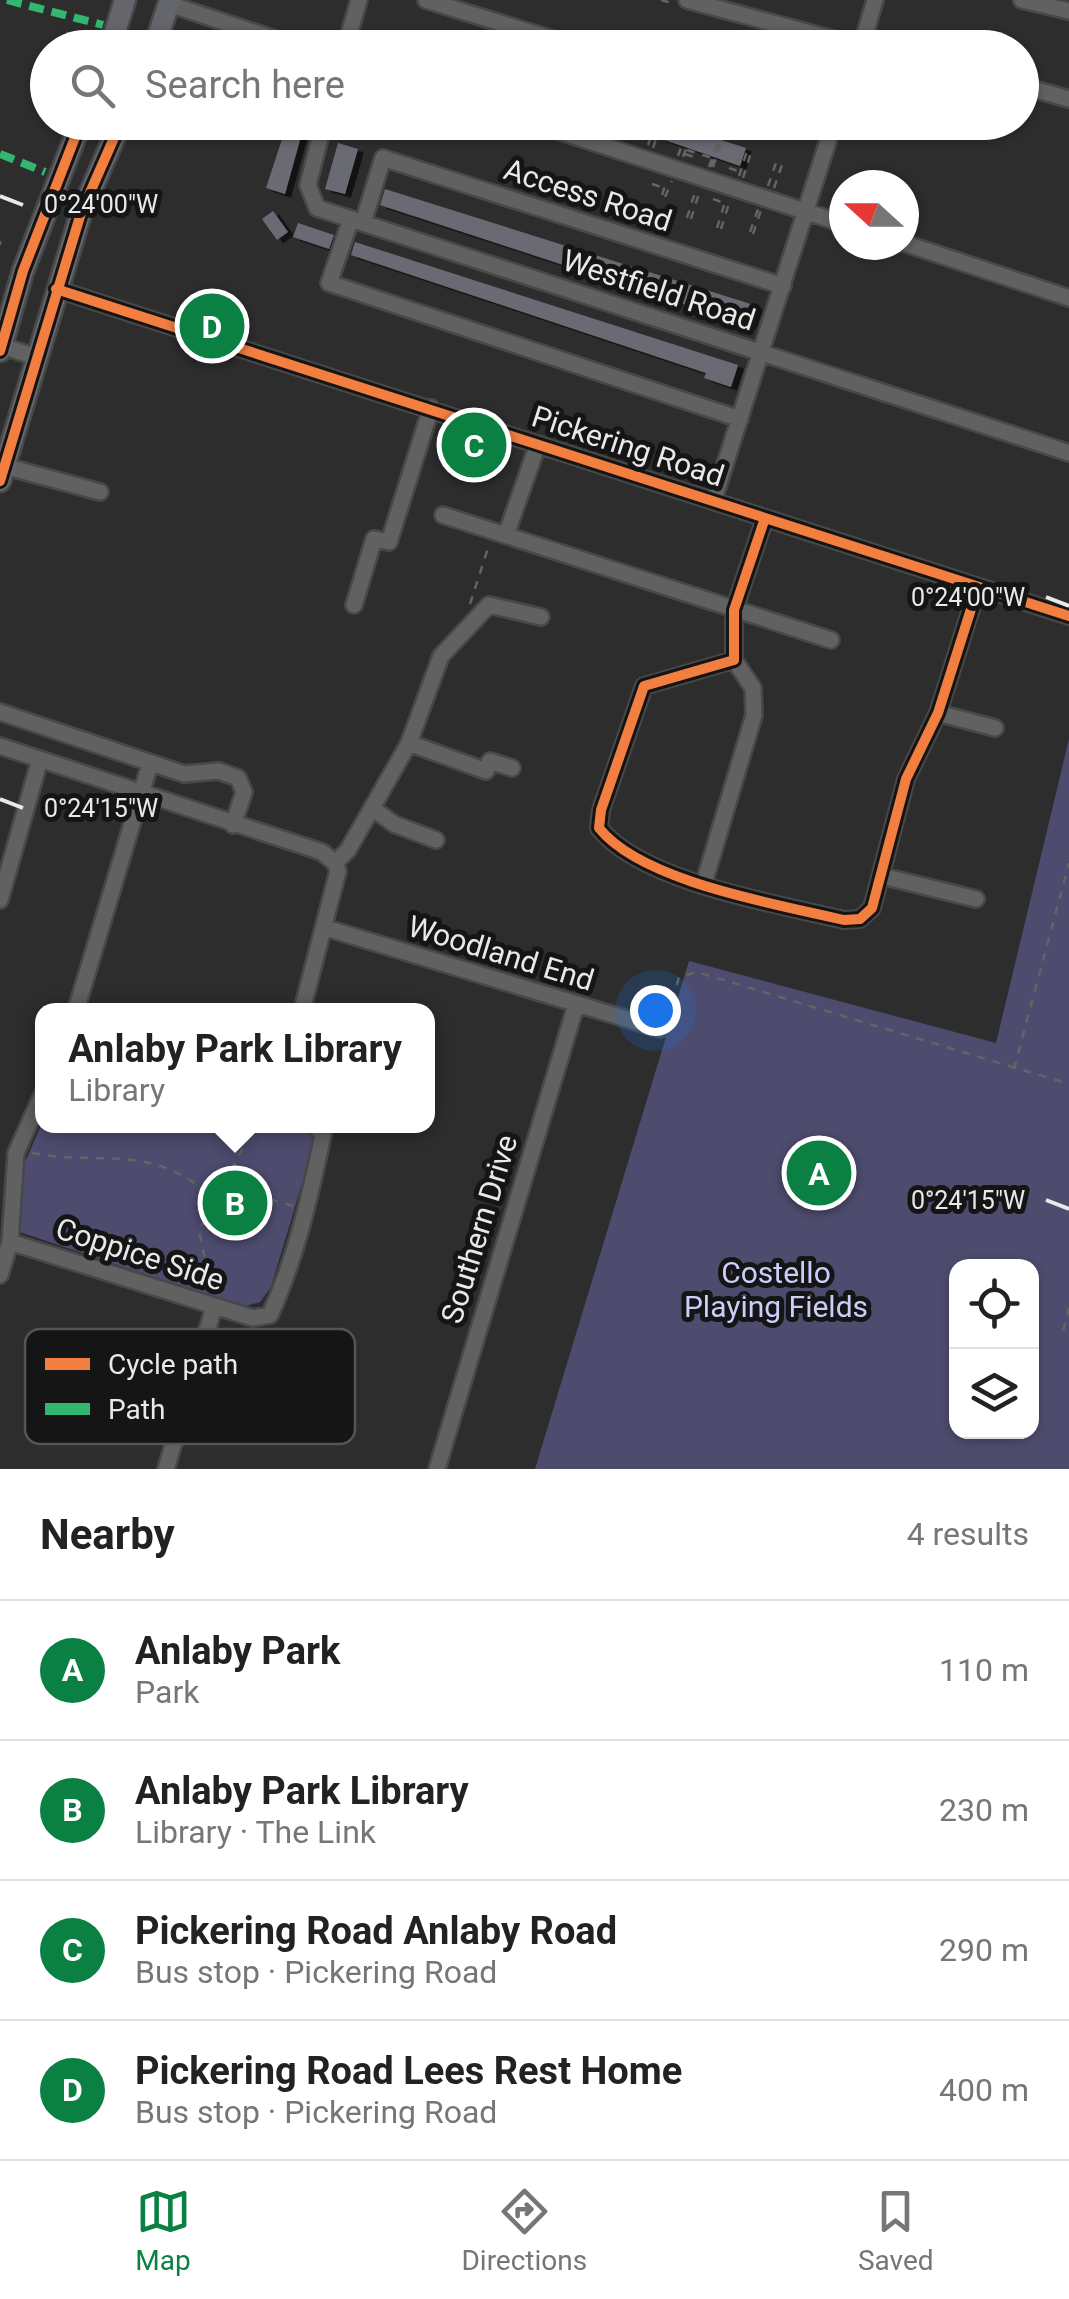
<!DOCTYPE html>
<html lang="en">
<head>
<meta charset="utf-8">
<style>
	:root { --surface:#fff; --page:#f2f2f2; --text:#222; --muted:#767676; --line:#e0e0e0; --accent:#0b8043 }
	body { margin:0; font-family:Roboto,sans-serif; background:var(--page); color:var(--text) }
	.controls { position:absolute; right:30px; bottom:30px; display:grid; overflow:hidden; border-radius:20px; box-shadow:0 2px 8px #0004 }
	.controls button { width:90px; height:90px; display:grid; place-items:center; padding:0; border:0; border-bottom:2px solid var(--line); background:var(--surface); color:var(--text); font:50px sans-serif }
	.compass { position:absolute; left:829px; top:170px; width:90px; height:90px; border-radius:50%; background:var(--surface); box-shadow:0 2px 8px #0004; rotate:291deg }
	.you { position:absolute; left:655px; top:1010px; width:35px; height:35px; margin:-25px; border:8px solid #fff; border-radius:50%; background:#1a73e8; box-shadow:0 0 0 15px #1a73e833 }
	.badge { display:grid; place-items:center; width:65px; height:65px; border-radius:50%; background:var(--accent); color:#fff; font-size:32px; font-weight:700 }
	.pin { position:absolute; translate:-50% -50%; border:5px solid #fff; box-shadow:0 2px 10px #0006 }
	.popup { position:absolute; left:35px; top:1003px; width:400px; height:130px; box-sizing:border-box; display:grid; place-content:center; border-radius:20px; background:var(--surface); filter:drop-shadow(0 2px 8px #0005); font-size:32px; white-space:nowrap; color:var(--muted) }
	.popup b { font-size:38px; color:var(--text) }
	.popup::after { content:''; position:absolute; left:50%; top:100%; margin-left:-20px; border:20px solid transparent; border-top-color:var(--surface) }
	.list { margin:0; padding:0; list-style:none }
	h2 { display:flex; justify-content:space-between; align-items:center; height:130px; margin:0; padding:0 40px; font-size:42px }
	h2 small { font-size:32px; font-weight:400; color:var(--muted) }
	.list li { display:grid; grid-template-columns:65px 1fr auto; gap:30px; align-items:center; box-sizing:border-box; height:140px; padding:0 40px; border-top:2px solid var(--line) }
	.list b { display:block; font-size:38px; white-space:nowrap }
	.list p { margin:0; font-size:32px; white-space:nowrap; color:var(--muted) }
	.list em { font-size:32px; font-style:normal; color:var(--muted) }
	.icon { flex:none; width:55px; height:55px; fill:none; stroke:currentColor; stroke-width:2; stroke-linecap:round; stroke-linejoin:round }
	.map { position:relative; flex:none; width:1069px; height:1469px; overflow:hidden }
	.search { position:absolute; background:var(--surface); box-shadow:0 2px 8px #0004; left:30px; right:30px; top:30px; height:110px; display:flex; align-items:center; gap:25px; box-sizing:border-box; padding:0 35px; border-radius:55px; color:var(--muted); font-size:38px }
	.sheet { height:690px; background:var(--surface) }
	nav { display:flex; justify-content:space-around; align-items:center; box-sizing:border-box; height:140px; border-top:2px solid var(--line); background:var(--surface); font-size:28px; color:var(--muted) }
	nav a { display:grid; justify-items:center; gap:5px }
	nav .on { color:var(--accent) }
	.map>svg:first-child { display:block }
	.green { fill:#4d4c6f; fill-rule:evenodd }
	.building { fill:#6b6b75; filter:url(#shadow) }
	.lines { fill:none; stroke-linecap:round; stroke-linejoin:round }
	.minor-casing { stroke:#484849; stroke-width:20 }
	.major-casing { stroke:#484849; stroke-width:25 }
	.path { stroke:#646465; stroke-width:2.5; stroke-dasharray:8 8; stroke-linecap:butt }
	.minor { stroke:#616162; stroke-width:15 }
	.major { stroke:#65656c; stroke-width:20 }
	.quiet { stroke:#33b770; stroke-width:8; stroke-dasharray:15 8; stroke-linecap:butt }
	.cycleway-casing { stroke:#151516; stroke-width:16 }
	.cycleway { stroke:#f27e40; stroke-width:10 }
	.ticks { fill:none; stroke:#e9e9ea; stroke-width:4 }
	.labels { text-anchor:middle; dominant-baseline:central; stroke-width:10; stroke-linejoin:round; paint-order:stroke }
	.street-label { font-size:30px; fill:#e9e9ea; stroke:#151516 }
	.park-label { font-size:30px; fill:#cdcdfb; stroke:#151516 }
	.key { fill:#151516; stroke:#555556; stroke-width:2.5 }
	.key-label { font-size:28px; fill:#e9e9ea }
	.ticks-label { font-size:25px; text-anchor:middle; fill:#e9e9ea; stroke:#151516; stroke-width:10; stroke-linejoin:round; paint-order:stroke }
</style>
</head>
<body>
<div class="map">
<svg width="1069" height="1469" viewBox="0 0 1069 1469">
	<defs>
		<filter id="shadow"><feDropShadow dx="6" dy="3.5" stdDeviation="0" flood-color="#0009"/></filter>
	</defs>
	<rect width="100%" height="100%" fill="#2d2d2e"/>
	<path class="green" d="M1069,739V1469H535L689,961L996,1043ZM956,1266H1032V1432H956Z
		M42,1123L310,1127L315,1140L271,1287L260,1302L242,1307L17,1231L22,1169Z"/>
	<path class="building" d="M664,122H688L686,129L746,148L740,166L659,138Z
		M287,124L303,129L285,194L266,188Z
		M338,143L358,149L345,194L325,189Z
		M385,189L757,306L750,326L380,205Z
		M273,211L288,232L277,240L262,219Z
		M298,223L334,235L329,249L293,237Z
		M355,242L738,365L731,387L704,378L706,373L351,255Z"/>
	<g class="lines">
		<defs>
			<path id="minor" d="M426,0L581,48
				M687,0L866,48
				M1022,0L1069,11
				M169,4L302,48
				M345,48L359,0
				M861,48L875,0
				M1022,86L1069,99
				M324,122L308,185L317,208L1069,453
				M531,122L844,224
				M351,219L329,283L740,419
				M363,223L383,158L783,286
				M904,243L1069,298
				M56,289L1069,616
				M2,346L36,357
				M4,466L100,492
				M714,499L834,122
				M443,515L831,640
				M765,518L734,610V660L644,686L601,810L599,828C642,882 777,904 844,920L860,919L872,908L906,779L938,713L978,587
				M506,535L538,444
				M354,605L374,539L389,542L431,408
				M0,712L184,774L219,771L238,778L244,792L233,825
				M938,713L995,728
				M409,743L486,771L490,761L512,768
				M0,746L322,852L335,863
				M372,808L394,824L436,840
				M882,876L976,899
				M704,883L754,715L753,688L734,660
				M0,900L40,759
				M326,928L660,1029
				M76,1010L150,764
				M302,1010L338,871L335,863L348,850L409,743L441,656L489,605L541,617
				M10,1242L253,1318L270,1315C296,1258 310,1196 323,1135L316,1126
				M0,1275L10,1242L16,1153L42,1095
				M166,1469L214,1307
				M437,1469L576,1005"/>
			<path id="major" d="M110,48L125,0
				M154,48L170,0
				M0,351L23,271L81,122
				M0,481L81,213L121,122"/>
		</defs>
		<use href="#minor" class="minor-casing"/>
		<use href="#major" class="major-casing"/>
		<path class="path" d="M661,0L672,3
			M316,43L329,48
			M415,48L418,39
			M498,122L520,130
			M702,124V122
			M708,126L709,122
			M695,127L719,136
			M715,128L717,122
			M648,145L656,122
			M653,148L662,122
			M687,150L712,158
			M685,154L694,157
			M678,156L688,128
			M683,157L695,122
			M709,167L724,122
			M711,167L723,132
			M713,167L727,124L737,127L734,134
			M729,168L741,172
			M739,176L748,148
			M743,178L752,149
			M652,184L664,188
			M768,186L778,157
			M774,188L784,159
			M662,195L667,180
			M665,197L672,181
			M713,199L724,203
			M687,218L696,189
			M691,219L700,190
			M717,228L726,199
			M721,229L730,200
			M750,232L758,209
			M753,234L761,210
			M0,241V245
			M873,245L891,251
			M470,604L489,545
			M668,1016L679,977L697,972L1069,1084
			M1014,1069L1069,863
			M32,1153C108,1167 147,1141 214,1198
			M229,1175L266,1198L293,1206
			M203,1289L205,1259L199,1230L255,1126
			M1063,1331L1069,1308"/>
		<use href="#minor" class="minor"/>
		<use href="#major" class="major"/>
		<path class="quiet" d="M7,0L103,25
			M0,154L45,172"/>
		<defs>
			<path id="cycleway" d="M56,289L1069,616
				M0,351L23,271L81,122
				M0,481L81,213L121,122
				M765,518L734,610V660L644,686L601,810L599,828C642,882 777,904 844,920L860,919L872,908L906,779L938,713L978,587"/>
		</defs>
		<use href="#cycleway" class="cycleway-casing"/>
		<use href="#cycleway" class="cycleway"/>
	</g>
	<path class="ticks" d="M0,196L23,205M1046,597L1069,606M0,799L23,808M1046,1200L1069,1209"/>
	<g class="labels">
		<g class="street-label">
			<text transform="translate(588 195) rotate(18)">Access Road</text>
			<text transform="translate(659 290) rotate(18)">Westfield Road</text>
			<text transform="translate(628 446) rotate(18)">Pickering Road</text>
			<text transform="translate(501 953) rotate(17)">Woodland End</text>
			<text transform="translate(479 1229) rotate(-73)">Southern Drive</text>
			<text transform="translate(140 1254) rotate(18)">Coppice Side</text>
		</g>
		<g class="park-label">
			<text x="776" y="1272">Costello<tspan x="776" dy="34">Playing Fields</tspan></text>
		</g>
	</g>
	<rect x="25" y="1329" width="330" height="115" rx="15" class="key"/>
	<rect x="45" y="1358" width="45" height="12" fill="#f27e40"/>
	<rect x="45" y="1403" width="45" height="12" fill="#33b770"/>
	<g class="key-label">
		<text x="108" y="1374">Cycle path</text>
		<text x="108" y="1419">Path</text>
	</g>
	<g class="ticks-label">
		<text x="101" y="213">0°24'00"W</text>
		<text x="968" y="606">0°24'00"W</text>
		<text x="101" y="817">0°24'15"W</text>
		<text x="968" y="1209">0°24'15"W</text>
	</g>
</svg>
<div class="controls">
<button><svg class="icon" aria-label="locate" viewBox="0 0 24 24"><circle cx="12" cy="12" r="6"/><path d="M12 2v4M12 18v4M2 12h4M18 12h4"/></svg></button>
<button><svg class="icon" aria-label="layers" viewBox="0 0 24 24"><path d="M12 4l9 5-9 5-9-5zM3 14l9 5 9-5"/></svg></button>
</div>
<svg class="compass" viewBox="-18 -18 36 36"><path d="M0-13l5 13h-10z" fill="#e53935"/><path d="M0 13l5-13h-10z" fill="#767676"/></svg>
<div class="you"></div>
<div class="pin badge" style="left:819px;top:1173px">A</div>
<div class="pin badge" style="left:235px;top:1203px">B</div>
<div class="popup"><b>Anlaby Park Library</b>Library</div>
<div class="pin badge" style="left:474px;top:445px">C</div>
<div class="pin badge" style="left:212px;top:326px">D</div>
<div class="search"><svg class="icon" aria-label="search" viewBox="0 0 24 24"><circle cx="10" cy="10" r="6"/><path d="M15 15l6 6"/></svg>Search here</div>
</div>
<section class="sheet">
<h2>Nearby<small>4 results</small></h2>
<ul class="list">
<li><span class="badge">A</span><div><b>Anlaby Park</b><p>Park</p></div><em>110 m</em></li>
<li><span class="badge">B</span><div><b>Anlaby Park Library</b><p>Library · The Link</p></div><em>230 m</em></li>
<li><span class="badge">C</span><div><b>Pickering Road Anlaby Road</b><p>Bus stop · Pickering Road</p></div><em>290 m</em></li>
<li><span class="badge">D</span><div><b>Pickering Road Lees Rest Home</b><p>Bus stop · Pickering Road</p></div><em>400 m</em></li>
</ul>
</section>
<nav>
<a class="on"><svg class="icon" aria-label="map" viewBox="0 0 24 24"><path d="M3 6l6-2 6 2 6-2v14l-6 2-6-2-6 2zM9 4v14M15 6v14"/></svg>Map</a>
<a><svg class="icon" aria-label="directions" viewBox="0 0 24 24"><path d="M12 3l9 9-9 9-9-9zM9 14v-3h6M13 9l2 2-2 2"/></svg>Directions</a>
<a><svg class="icon" aria-label="saved" viewBox="0 0 24 24"><path d="M7 4h10v16l-5-4-5 4z"/></svg>Saved</a>
</nav>
</body>
</html>
